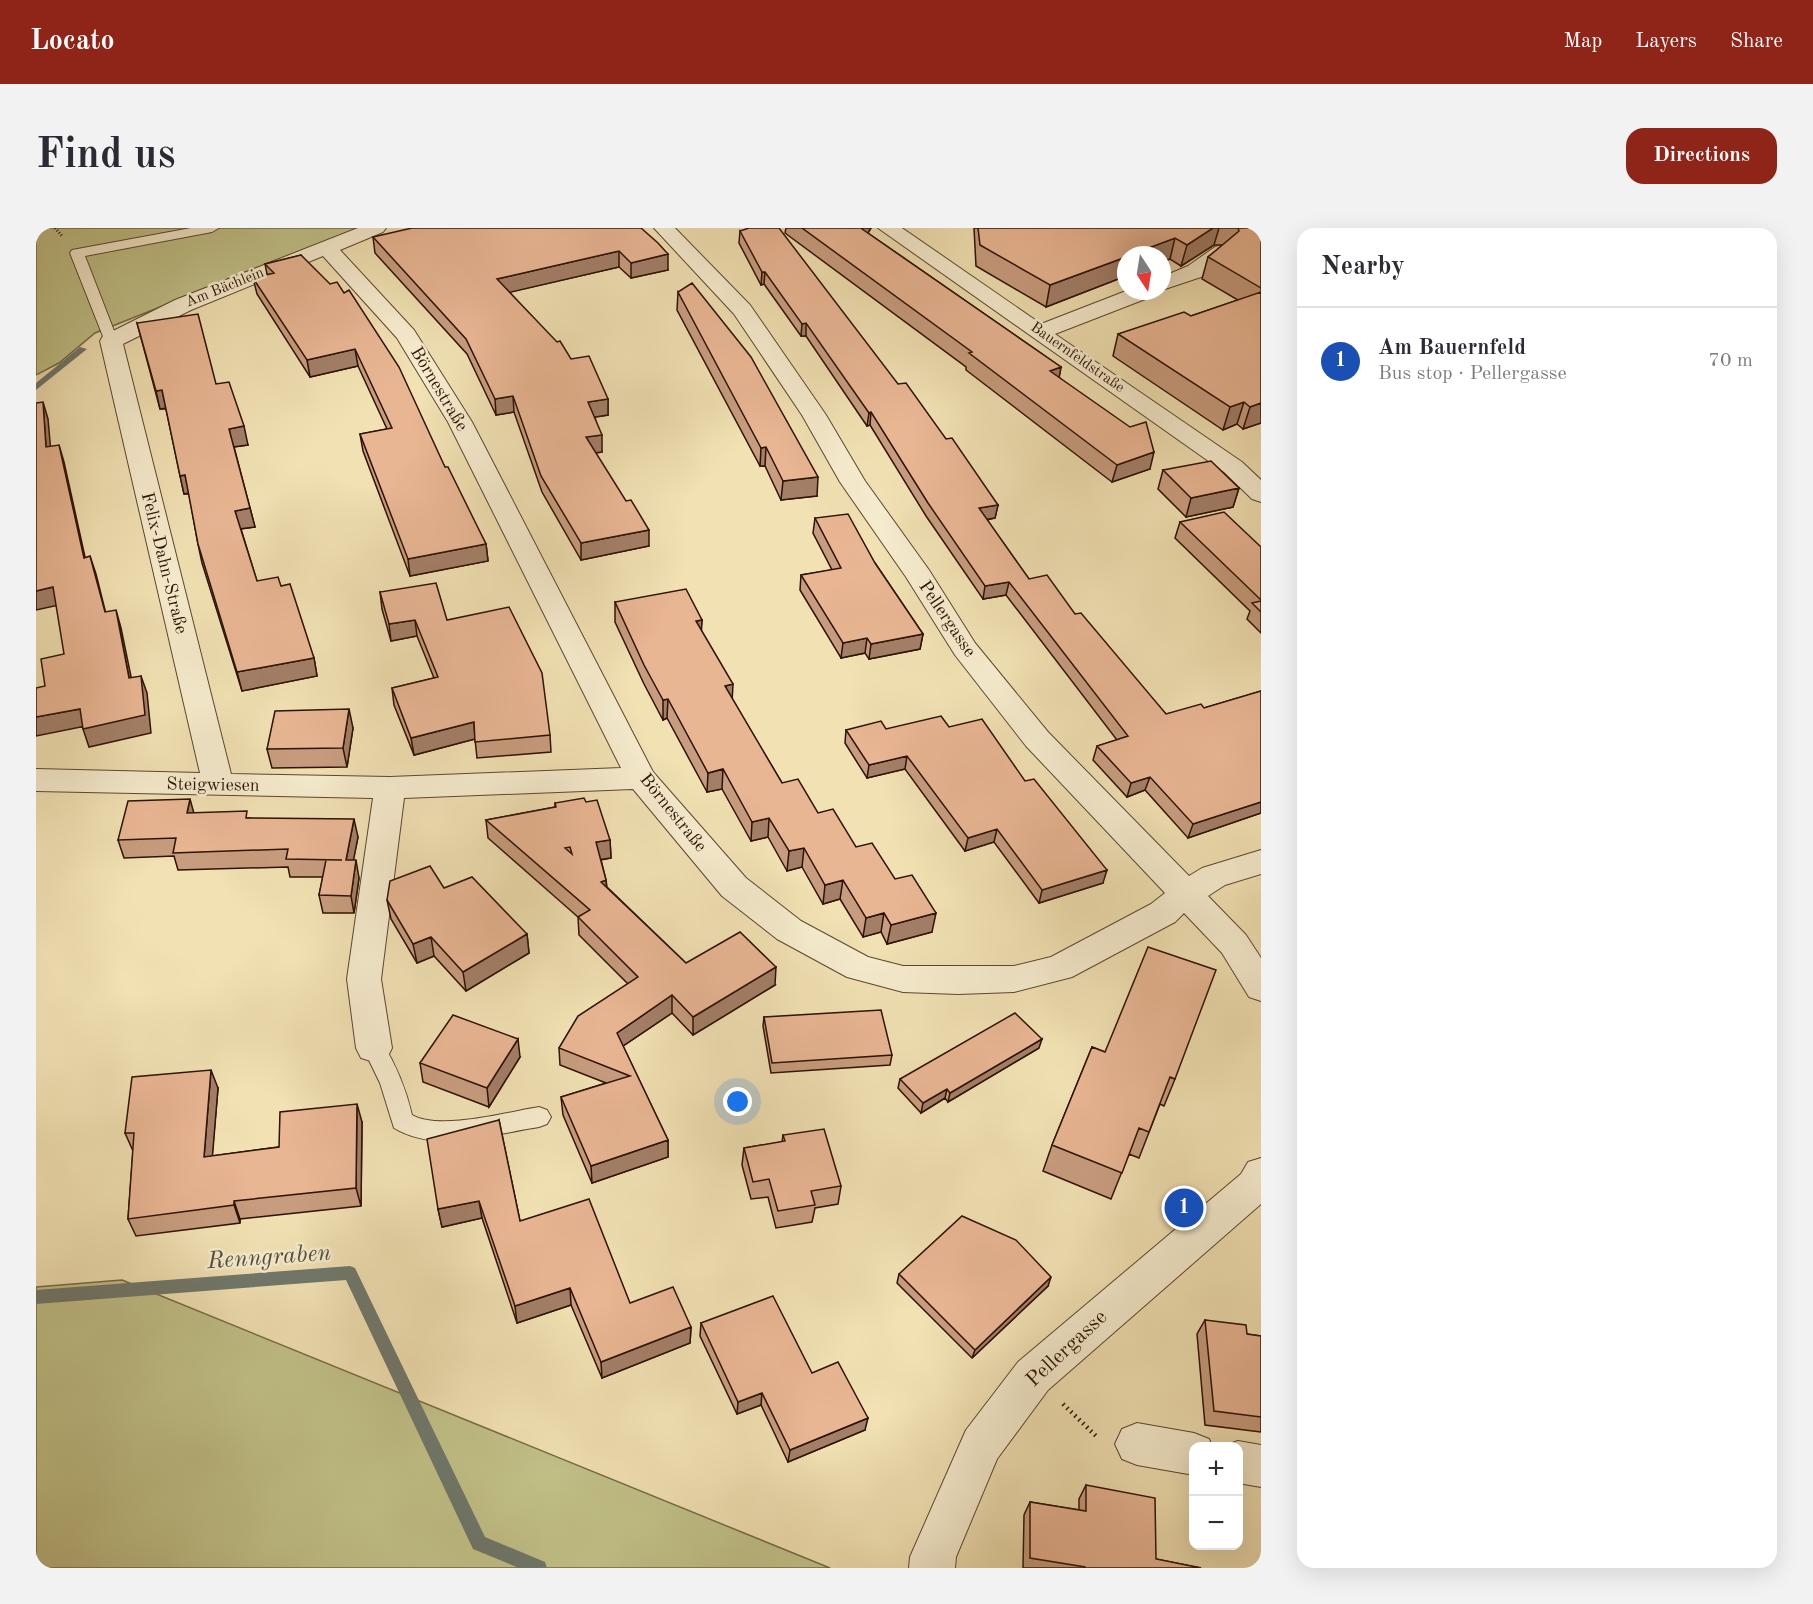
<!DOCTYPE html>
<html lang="en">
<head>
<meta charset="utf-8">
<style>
	:root { --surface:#fff; --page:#f2f2f3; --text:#2b2b33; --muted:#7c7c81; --line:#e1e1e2; --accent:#8f2418 }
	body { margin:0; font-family:"Old Standard TT",serif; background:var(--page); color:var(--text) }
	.controls { position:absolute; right:18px; bottom:18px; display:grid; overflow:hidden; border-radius:12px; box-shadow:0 6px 24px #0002 }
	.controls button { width:54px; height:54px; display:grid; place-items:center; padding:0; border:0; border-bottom:2px solid var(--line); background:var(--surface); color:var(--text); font:30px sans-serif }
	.compass { position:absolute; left:1081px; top:18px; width:54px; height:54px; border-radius:50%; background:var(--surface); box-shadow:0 6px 24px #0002; rotate:168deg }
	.you { position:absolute; left:702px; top:874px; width:21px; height:21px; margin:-15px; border:4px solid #fff; border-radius:50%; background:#1a73e8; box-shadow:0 0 0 9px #1a73e833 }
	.badge { display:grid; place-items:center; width:39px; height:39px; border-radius:50%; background:var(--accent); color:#fff; font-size:20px; font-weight:700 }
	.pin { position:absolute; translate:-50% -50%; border:3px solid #fff; box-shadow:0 2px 6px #0006 }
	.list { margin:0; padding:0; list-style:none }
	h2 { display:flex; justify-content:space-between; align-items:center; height:78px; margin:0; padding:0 24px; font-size:26px }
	h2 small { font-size:20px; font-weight:400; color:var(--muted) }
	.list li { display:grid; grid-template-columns:39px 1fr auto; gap:18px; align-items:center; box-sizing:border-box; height:108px; padding:0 24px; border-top:2px solid var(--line) }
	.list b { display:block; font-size:22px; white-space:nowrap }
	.list p { margin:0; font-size:20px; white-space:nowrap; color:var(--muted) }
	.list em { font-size:20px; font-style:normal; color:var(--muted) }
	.map { position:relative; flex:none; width:1225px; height:1340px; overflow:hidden; border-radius:18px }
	header { display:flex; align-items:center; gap:36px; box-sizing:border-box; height:84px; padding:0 30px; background:var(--accent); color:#fff }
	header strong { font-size:28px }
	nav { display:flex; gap:33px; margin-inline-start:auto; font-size:21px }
	.intro { display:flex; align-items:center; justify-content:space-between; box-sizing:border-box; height:144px; padding:0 36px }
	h1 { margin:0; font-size:42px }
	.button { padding:15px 27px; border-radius:18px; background:var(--accent); color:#fff; font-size:21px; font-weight:700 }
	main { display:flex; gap:36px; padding:0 36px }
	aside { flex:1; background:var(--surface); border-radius:18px; box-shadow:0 6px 24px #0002 }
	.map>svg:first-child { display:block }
	.green { fill:#c1c188; stroke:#766a46; stroke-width:1.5 }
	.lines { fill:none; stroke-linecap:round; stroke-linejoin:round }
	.stream { fill:#6f786c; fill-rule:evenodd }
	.service-casing { stroke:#5d462f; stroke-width:2 }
	.minor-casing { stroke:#5d462f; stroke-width:2 }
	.path-far1 { stroke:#2c1203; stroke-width:3; stroke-dasharray:1 2; stroke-linecap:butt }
	.path { stroke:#2c1203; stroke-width:4.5; stroke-dasharray:1.5 4; stroke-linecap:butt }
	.service { fill:#f6ecce; fill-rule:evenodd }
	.minor { fill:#f6ecce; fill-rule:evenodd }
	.wall { fill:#c89d7f; stroke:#2c1203; stroke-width:1.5 }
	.shaded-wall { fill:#a37f68; stroke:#2c1203; stroke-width:1.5 }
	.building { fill:#e9b694; stroke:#2c1203; stroke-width:1.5; fill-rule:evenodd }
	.labels { text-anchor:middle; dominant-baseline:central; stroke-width:5; stroke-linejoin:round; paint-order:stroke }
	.far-street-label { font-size:15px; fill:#2c1203; stroke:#f6ecce }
	.street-label { font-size:18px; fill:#2c1203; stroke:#f6ecce }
	.near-street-label { font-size:21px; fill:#2c1203; stroke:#f6ecce }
	.near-water-label { font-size:24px; font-style:italic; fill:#534e40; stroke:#f6ecce }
</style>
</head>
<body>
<header>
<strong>Locato</strong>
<nav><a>Map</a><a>Layers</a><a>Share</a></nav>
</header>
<div class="intro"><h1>Find us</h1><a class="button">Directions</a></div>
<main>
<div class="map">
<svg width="1225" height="1340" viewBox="0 0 1225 1340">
	<rect width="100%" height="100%" fill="#f1e1b3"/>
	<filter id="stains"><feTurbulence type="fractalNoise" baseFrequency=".00333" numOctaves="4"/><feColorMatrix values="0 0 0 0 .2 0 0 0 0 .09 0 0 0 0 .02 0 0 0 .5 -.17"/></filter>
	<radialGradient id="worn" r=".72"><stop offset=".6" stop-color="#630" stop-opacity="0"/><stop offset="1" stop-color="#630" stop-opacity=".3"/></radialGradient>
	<path class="green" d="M0,0H322L59,105L23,135L0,147Z
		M86,1052L794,1340H0V1059Z"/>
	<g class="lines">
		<path class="stream" d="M44,119L51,121L0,162V155Z
			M314,1038L319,1040L449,1309L509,1334L511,1340H483L437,1321L310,1052L0,1076V1062Z"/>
		<defs>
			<path id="service" d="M155,0H183L176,4L49,28L82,113L80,116H70L34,25L36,22Z
				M338,811L346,814C360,837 370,861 376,887C404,903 471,884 503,879L511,882L515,889L511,896L503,899C456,906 401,926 358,900L344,855L327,820L330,814Z"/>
			<path id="minor" d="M322,0H350L347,4L304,22L378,102L436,194L617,544L710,650L765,693L832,729L867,738H978L1015,729L1115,676L1129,665L990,518L919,427L870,349L804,254L766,187L698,86L618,0H639L714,77L790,187L829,253L893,342L939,415L1012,504L1153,648L1166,640L1225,622V646L1189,657L1172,668L1210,707L1225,730V773L1213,769L1186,725L1148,685L1139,694L1036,749L978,764L922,766L867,764L811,749L741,711L686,668L597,561L368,570L345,751L356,820L351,830L338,834L325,830L320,820L311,751L337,570L0,563V541L164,545L64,113L67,108L139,72ZM287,28L361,110L412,194L585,540L354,549L195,546L87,116L155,82Z
				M842,0H866L1005,96L1090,63H1120L1117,68L1019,106L1206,234L1225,252V274L1216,271L1188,244Z
				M1186,17L1193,19L1196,23L1168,48L1126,62V49L1152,38L1179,19Z
				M1225,930V976L1012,1162L961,1231L920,1329L919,1340H873L874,1329L930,1202L982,1134L1205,946L1212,934Z
				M1101,1195L1158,1205L1173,1211L1176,1218H1158V1247L1101,1237L1086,1231L1079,1216L1086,1201Z
				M1202,1213L1225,1217V1259L1202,1255V1218H1188Z"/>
		</defs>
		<use href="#service" class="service-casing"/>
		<use href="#minor" class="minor-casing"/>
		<path class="path-far1" d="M19,0L27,9"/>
		<path class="path" d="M1027,1176L1060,1208"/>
		<use href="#service" class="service"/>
		<use href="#minor" class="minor"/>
	</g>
	<path class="wall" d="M605,0L632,42L595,50L583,39L473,64L572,171V187L559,189L566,224L559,225L613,318L545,332L506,264L478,184L460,187L431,126L339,25L337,9Z
		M750,0H835L832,5L1025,139L1023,149L1114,241L1076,254L930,142V139L749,5Z
		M938,0H1225V195L1207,201L1201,196L1187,202L1077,128L1082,106L1155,88L1202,72L1166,51L1172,29L1187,17H1178L1145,38L1134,31L1126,34V27H1090V48L1010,79L940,38Z
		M704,3L862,156L910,211L962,277L959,290L951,292L993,351L1039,386L1130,486L1168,480L1225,463V585L1152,610L1109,562L1091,569L1057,532L1061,518L1081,512L970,367L947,371L890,288L834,197L831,198L770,108H765L728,56L725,57L703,15Z
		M265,27L409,239L450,316L452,333L374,348L327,223L324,206L351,201L322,138L274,149L221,66L217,50L231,46L229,36Z
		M642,64L781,268L745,272L729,238H724L641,82Z
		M101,95L180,156L212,217L198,219L219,299L205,301L221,353L245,358L278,430L281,448L206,463L166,335L162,316L153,266H148L130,181H124Z
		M1127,242L1203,260L1197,279L1150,289L1122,261Z
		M779,290L839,335L887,406L884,421L833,431L829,425L805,430L764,362L765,347L796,342L777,305Z
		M1144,294L1225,319V405L1211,391L1214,383L1139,310Z
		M344,364L411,392L514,507L515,524L441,530L439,511L378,527L358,477L356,460L398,450L381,408L355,413L346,381Z
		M579,374L666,392L665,402L696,471L746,555L782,585L820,619L859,651L896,704L851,716L845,704L827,709L804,671L787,676L766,639L751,643L732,609L715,613L686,561L671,564L631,490L627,492L608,456L579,394Z
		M913,499L989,553L1067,655L1003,675L958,614L929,623L869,541L831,550L809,515L810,502Z
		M317,500L311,539L236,540L231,521Z
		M550,574L574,612L575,630L565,632L570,652L571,659L650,735L739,757L657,807L636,785L587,818L632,912V929L556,955L527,887L525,869L570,855L524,837L523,820L592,756L543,707L542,689L452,610L450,592L519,579V575Z
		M158,585L213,590L322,609L317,632L323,650L318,685H287L283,667L287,649H254L252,639L142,642L138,628L88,630L82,612Z
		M408,660L491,706L493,725L430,763L398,728L381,735L355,691L351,672Z
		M728,789L856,827L854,837L735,845L727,798Z
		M1056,819L1139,851L1128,878L1124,876L1103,930L1093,926L1075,971L1007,943L1016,917Z
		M1003,820L912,874L909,870L885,885L862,860L864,851Z
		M484,829L453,879L387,854L384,835Z
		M182,860L176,928L243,919L326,894L325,978L204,991V995L100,1008L92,991L97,923L89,905Z
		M463,892L484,993L594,1075L655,1099L654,1115L566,1150L535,1077L481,1095L446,990L406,999L402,981Z
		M747,907L805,958L802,976L779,980L776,994L740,1000L732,969L715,971L706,937L708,920L746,914Z
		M863,1046L1012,1058L936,1130L861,1055Z
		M1169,1092L1211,1106L1225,1108V1204L1169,1197L1161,1106Z
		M665,1095L776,1145L829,1202L752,1234L725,1177L701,1186L664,1108Z
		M1050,1257L1120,1331L1165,1340H987L988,1287L994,1274L1043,1282V1271Z"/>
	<path class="shaded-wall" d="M827,0H835L824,17Z
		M1177,0H1183L1178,17L1145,38L1151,17Z
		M1139,10L1134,31L1126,34V27H1094Z
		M583,23V39L462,67L461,51Z
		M632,26V42L595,50V35Z
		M1090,29V48L1010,79L1014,57Z
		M726,44H729L728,56L725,57Z
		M770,95V108H765L766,96Z
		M319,121L322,138L274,149L271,132Z
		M1025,139L1022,156L1014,143Z
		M126,162L130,180L124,181L120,163Z
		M477,168L478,184L460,187L459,171Z
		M572,171V187L553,190L552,174Z
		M7,174L12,191L16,236L10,219Z
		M1208,174L1201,196L1187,202L1194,179Z
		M1225,175V195L1207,201L1214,179Z
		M835,184L834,197L831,198L833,185Z
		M208,198L212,217L197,219L193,201Z
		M566,207V224L550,226V209Z
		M23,217L28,234L53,347L48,330Z
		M730,219L729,238H724L725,220Z
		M1118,224L1114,241L1076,254L1081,237Z
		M149,247L154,265L148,266L144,248Z
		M782,249L781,268L745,272L747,253Z
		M1203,260L1197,279L1150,289L1155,270Z
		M962,277L959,290L940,293L943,280Z
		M214,280L219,299L203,301L199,283Z
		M613,302V318L545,332V315Z
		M450,316L452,333L374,348L372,331Z
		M54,328L60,346L74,402L69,384Z
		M973,354L970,367L947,371L949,358Z
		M17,359L23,377L0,382V363Z
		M80,382L85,400L99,468L93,450Z
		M379,392L381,408L355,413L353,396Z
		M666,392L665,411L660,393Z
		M887,406L884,421L833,431L835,416Z
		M831,410L829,425L805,430L807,415Z
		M278,430L281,448L206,463L201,444Z
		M105,448L111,465L115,505L53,519L47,501Z
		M697,456L696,475L689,458Z
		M632,471L631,490L627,492V472Z
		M44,481L50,498L0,508V489Z
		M313,481L317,500L311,539L307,520Z
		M438,494L439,511L378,527L375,510Z
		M871,528L869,541L831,550L833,537Z
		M687,541L686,561L671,564L672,545Z
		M1114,549L1109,562L1091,569L1095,555Z
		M154,571L159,589L151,585Z
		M1225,574V585L1152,610L1157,596Z
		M733,590L732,609L715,613L716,594Z
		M318,591L322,609L314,650L310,632Z
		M961,601L958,614L929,623L932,610Z
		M574,612L575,630L561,632L560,614Z
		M768,620L766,639L751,643L753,623Z
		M320,632L323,650L318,685L315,668Z
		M1071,642L1067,655L1003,675L1006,662Z
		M570,652L571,670L565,654Z
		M807,652L804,671L787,676L789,657Z
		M848,685L845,704L827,709L830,690Z
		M900,685L896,704L851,716L855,697Z
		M491,706L493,725L430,763L427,744Z
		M395,709L398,728L381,735L377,716Z
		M740,739L739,757L657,807V789Z
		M636,767V785L581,822V805Z
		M482,811L484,829L453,879L451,860Z
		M1006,811L1003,820L912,874L914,865Z
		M175,842L182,860L175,946L168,929Z
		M911,861L909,870L885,885L887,875Z
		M321,876L326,894L325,978L320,960Z
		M632,912V929L556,955L555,938Z
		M198,973L204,991V995L198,977Z
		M443,973L446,990L406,999L402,981Z
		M1015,1049L1012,1058L936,1130L939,1122Z
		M534,1060L535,1077L481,1095L479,1078Z
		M655,1099L654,1115L566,1150L565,1134Z
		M726,1165L725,1177L701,1186L702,1174Z
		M832,1190L829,1202L752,1234L754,1222Z"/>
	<path class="building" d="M376,0H605L622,15L632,26L595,35L583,23L461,51L521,114L524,113L535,131L553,128L572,171L552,174L566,207L550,209L590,273L595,272L613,302L545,315L505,248L477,168L459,171L430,111L337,9Z
		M713,0H743L862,156L870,155L910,211L916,210L962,277L943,280L993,351L1011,347L1039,386L1045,385L1130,486L1165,476L1168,480L1225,463V574L1157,596L1114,549L1095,555L1061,518L1092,508L973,354L949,358L892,275L835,184L833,185L770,95L766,96L729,44H726L704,3Z
		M766,0H827L826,1L1025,139L1014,143L1094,199L1110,194L1118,224L1081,237L933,125L936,124Z
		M942,0H1177L1151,17L1139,10L1094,27H1090V29L1014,57L944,17Z
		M1202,0H1225V60L1172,29L1203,3Z
		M265,27L294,56L301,54L308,65L313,62L363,139L409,239H412L450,316L372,331L324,206L356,200L319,121L271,132L217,50L238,45L229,36Z
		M656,55L715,129L782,249L747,253L730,219L725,220L642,64Z
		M1225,64V175L1214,179L1208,174L1194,179L1082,106L1148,84L1155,88Z
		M162,86L180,156L193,154L208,198L193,201L214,280L199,283L221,353L242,349L245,358L254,356L278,430L201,444L162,316L149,247L144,248L126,162L120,163L101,95Z
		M7,174L10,219L23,217L48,330L54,328L69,384L80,382L93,450L105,448L109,487L47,501L44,481L0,489V460L9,458L5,431L28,426L17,359L0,363V175Z
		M1175,233L1203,260L1155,270L1127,242Z
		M1188,284L1225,319V372L1144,294Z
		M812,286L839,335L887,406L835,416L831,410L807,415L765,347L805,340L779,290Z
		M400,355L411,392L473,379L506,445L514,507L439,514L438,494L375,510L356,460L402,449L379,392L353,396L344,364Z
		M650,361L666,392L660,393L697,456L689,458L746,555L762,551L782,585L797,581L820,619L836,615L859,651L876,647L900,685L855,697L848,685L830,690L807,652L789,657L768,620L753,623L733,590L716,594L687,541L672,545L632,471L627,472L608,437L579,374Z
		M1225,373V384L1216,375Z
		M313,481L307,520L231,521L239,483Z
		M905,488L913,499L946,491L989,553L998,551L1071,642L1006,662L961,601L932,610L871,528L833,537L810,502L845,493L850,501Z
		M548,570L550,574L561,572L574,612L560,614L570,652L565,654L650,735L704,704L740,739L657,789L636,767L581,805L632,912L555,938L525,869L594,848L523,820L542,788L602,749L542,689L554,682L450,592L520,579L519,575ZM534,619L536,626L529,620Z
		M154,571L151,585L211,583L210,590L318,591L310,632H320L315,668L283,667L290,632H306L250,631L252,621L137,625L140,610L82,612L92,573Z
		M394,638L408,660L436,649L491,706L427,744L395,709L377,716L351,672L354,653Z
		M1112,719L1180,742L1139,851L1134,849L1113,904L1103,900L1086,945L1016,917L1056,819L1069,824Z
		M845,782L856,827L736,835L728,789Z
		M979,785L1006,811L914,865L911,861L887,875L864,851Z
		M417,787L482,811L451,860L384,835Z
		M175,842L168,929L243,919L244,884L321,876L320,960L198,973V977L92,991L98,905H89L96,849Z
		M463,892L484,993L553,971L594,1075L637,1059L655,1099L565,1134L534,1060L479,1078L443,973L402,981L391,911Z
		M788,901L805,958L775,963L779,977L742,983L733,951L717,954L708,920L749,913L747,907Z
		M926,988L980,1012L1015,1049L939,1122L863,1046Z
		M737,1068L776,1145L802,1134L832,1190L754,1222L726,1165L702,1174L665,1095Z
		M1169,1092L1210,1097L1211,1106L1225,1108V1189L1178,1183Z
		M1050,1257L1119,1270L1120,1331L1165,1340H1049V1339L994,1330V1274L1050,1283Z"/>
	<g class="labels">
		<g class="far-street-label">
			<text transform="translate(189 60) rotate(-22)">Am Bächlein</text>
			<text transform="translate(1041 130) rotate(35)">Bauernfeldstraße</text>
		</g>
		<g class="street-label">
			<text transform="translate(403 161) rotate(59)">Börnestraße</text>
			<text transform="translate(128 335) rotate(76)">Felix-Dahn-Straße</text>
			<text transform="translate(911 391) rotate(56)">Pellergasse</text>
			<text transform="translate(177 557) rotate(1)">Steigwiesen</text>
			<text transform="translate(637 585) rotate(51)">Börnestraße</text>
		</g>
		<g class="near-street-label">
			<text transform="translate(1031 1121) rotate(-43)">Pellergasse</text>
		</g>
		<g class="near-water-label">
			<text transform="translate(233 1030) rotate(-4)">Renngraben</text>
		</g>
	</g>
	<rect width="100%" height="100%" filter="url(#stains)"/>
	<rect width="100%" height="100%" fill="url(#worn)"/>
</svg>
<div class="controls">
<button>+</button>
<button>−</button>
</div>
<svg class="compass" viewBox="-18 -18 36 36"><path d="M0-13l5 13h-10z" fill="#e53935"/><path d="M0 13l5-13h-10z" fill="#7c7c81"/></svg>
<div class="you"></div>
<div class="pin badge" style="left:1148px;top:980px;background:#1a4fb4">1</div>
</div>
<aside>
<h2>Nearby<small></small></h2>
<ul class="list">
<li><span class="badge" style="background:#1a4fb4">1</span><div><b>Am Bauernfeld</b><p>Bus stop · Pellergasse</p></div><em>70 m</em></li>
</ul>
</aside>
</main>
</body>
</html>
